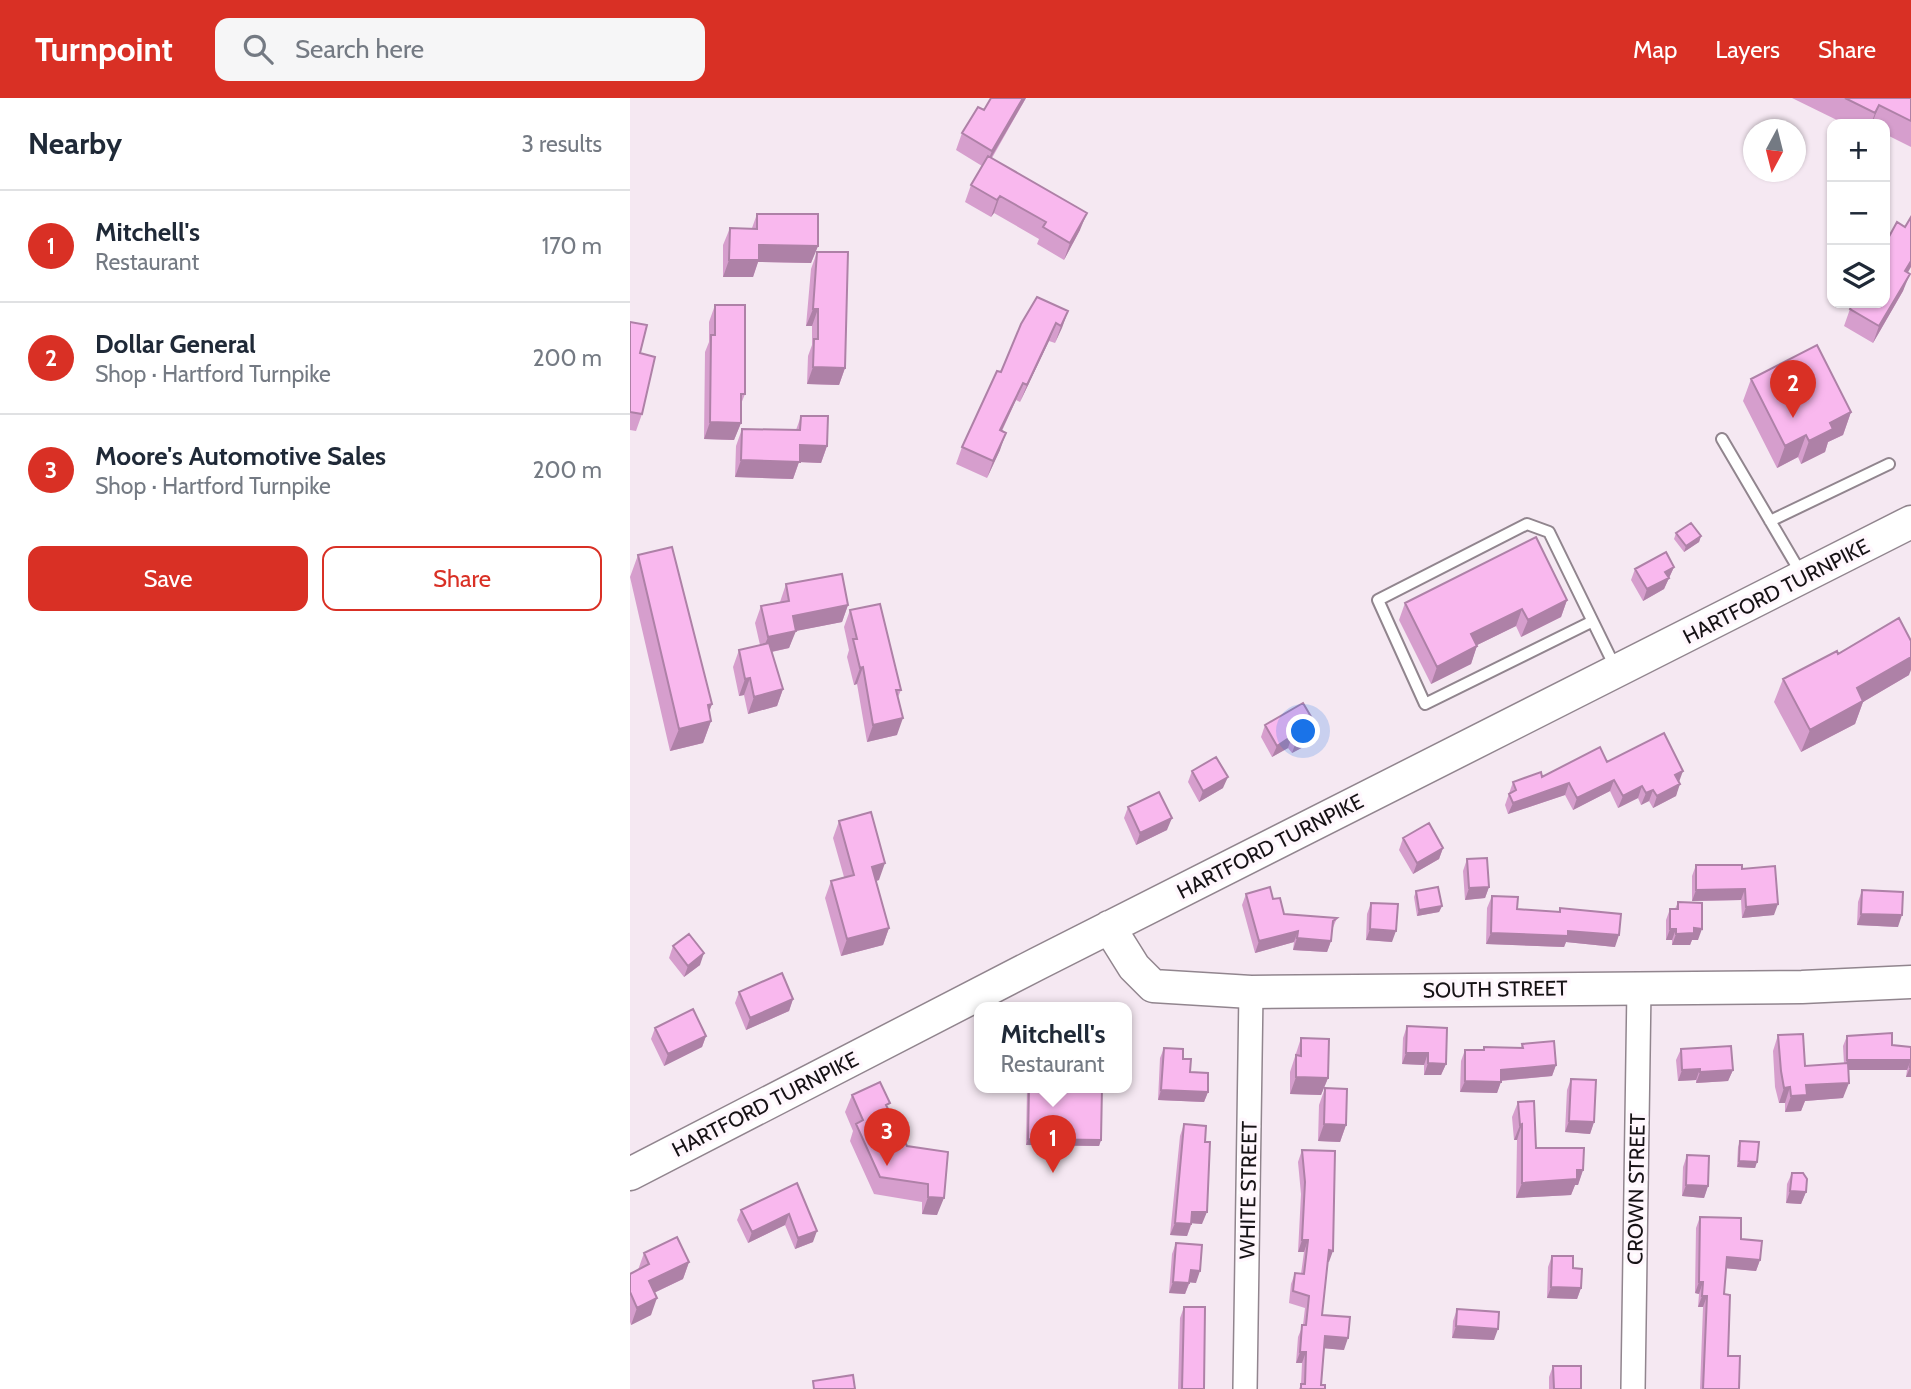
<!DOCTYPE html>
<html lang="en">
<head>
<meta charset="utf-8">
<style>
	:root { --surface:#fff; --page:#f6f6f7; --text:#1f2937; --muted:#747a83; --line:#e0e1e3; --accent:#d93025 }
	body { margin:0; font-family:Cabin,sans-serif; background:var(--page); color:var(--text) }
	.controls { position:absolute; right:21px; top:21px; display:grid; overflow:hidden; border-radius:14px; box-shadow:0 2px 5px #0004 }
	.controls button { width:63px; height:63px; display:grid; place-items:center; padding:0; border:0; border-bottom:2px solid var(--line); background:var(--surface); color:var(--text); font:35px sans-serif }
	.compass { position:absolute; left:1113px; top:21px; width:63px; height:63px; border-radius:50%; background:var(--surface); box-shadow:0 2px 5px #0004; rotate:187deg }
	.you { position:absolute; left:674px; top:634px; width:24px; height:24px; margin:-18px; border:5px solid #fff; border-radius:50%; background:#1a73e8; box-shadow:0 0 0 10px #1a73e833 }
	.badge { display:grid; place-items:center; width:46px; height:46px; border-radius:50%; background:var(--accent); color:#fff; font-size:23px; font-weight:700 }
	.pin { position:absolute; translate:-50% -58px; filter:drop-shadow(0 2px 4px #0008) }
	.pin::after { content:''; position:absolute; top:37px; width:24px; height:21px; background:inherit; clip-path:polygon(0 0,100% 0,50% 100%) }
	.popup { position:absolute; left:344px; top:904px; width:158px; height:91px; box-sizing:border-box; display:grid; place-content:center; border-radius:14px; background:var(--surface); filter:drop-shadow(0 2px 5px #0005); font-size:23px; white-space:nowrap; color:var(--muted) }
	.popup b { font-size:26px; color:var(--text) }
	.popup::after { content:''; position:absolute; left:50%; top:100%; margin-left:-14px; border:14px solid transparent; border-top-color:var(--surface) }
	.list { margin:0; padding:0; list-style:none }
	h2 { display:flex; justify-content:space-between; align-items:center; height:91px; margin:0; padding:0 28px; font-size:30px }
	h2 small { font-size:23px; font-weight:400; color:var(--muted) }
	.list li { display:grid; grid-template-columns:46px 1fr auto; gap:21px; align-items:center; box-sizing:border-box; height:112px; padding:0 28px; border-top:2px solid var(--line) }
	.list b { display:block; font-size:26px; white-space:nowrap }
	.list p { margin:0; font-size:23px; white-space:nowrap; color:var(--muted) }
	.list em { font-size:23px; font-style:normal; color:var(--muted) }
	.actions { display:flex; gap:14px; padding:21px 28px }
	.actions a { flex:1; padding:16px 0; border:2px solid var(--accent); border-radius:14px; text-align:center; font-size:24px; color:var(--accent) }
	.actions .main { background:var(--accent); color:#fff }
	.icon { flex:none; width:38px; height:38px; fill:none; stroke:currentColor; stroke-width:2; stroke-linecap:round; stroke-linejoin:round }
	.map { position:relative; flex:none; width:1281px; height:1291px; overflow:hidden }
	header { display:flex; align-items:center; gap:42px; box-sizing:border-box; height:98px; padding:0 35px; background:var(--accent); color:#fff }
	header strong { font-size:33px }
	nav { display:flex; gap:38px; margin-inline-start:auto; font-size:24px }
	.search { width:490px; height:63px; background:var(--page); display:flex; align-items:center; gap:18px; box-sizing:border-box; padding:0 24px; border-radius:14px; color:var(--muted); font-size:26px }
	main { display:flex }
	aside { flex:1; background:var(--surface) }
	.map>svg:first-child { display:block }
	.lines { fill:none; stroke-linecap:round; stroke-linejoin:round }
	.lane-casing { stroke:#91858e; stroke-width:14 }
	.street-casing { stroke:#91858e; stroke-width:26 }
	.secondary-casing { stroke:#91858e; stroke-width:35 }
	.lane { stroke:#fff; stroke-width:10 }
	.street { stroke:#fff; stroke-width:23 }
	.secondary { stroke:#fff; stroke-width:32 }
	.wall { fill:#d69ecd }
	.shaded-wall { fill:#ae81a7 }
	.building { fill:#f9b8ee; stroke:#ae81a7; stroke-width:2 }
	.labels { text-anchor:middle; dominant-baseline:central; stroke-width:7; stroke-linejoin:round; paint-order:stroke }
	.street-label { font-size:21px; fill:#161215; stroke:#fff7fd }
</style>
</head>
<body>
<header>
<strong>Turnpoint</strong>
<div class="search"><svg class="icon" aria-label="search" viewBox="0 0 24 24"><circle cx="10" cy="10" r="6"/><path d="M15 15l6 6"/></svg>Search here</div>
<nav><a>Map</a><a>Layers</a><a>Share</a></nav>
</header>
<main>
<aside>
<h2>Nearby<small>3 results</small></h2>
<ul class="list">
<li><span class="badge">1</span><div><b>Mitchell's</b><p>Restaurant</p></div><em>170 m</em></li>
<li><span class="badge">2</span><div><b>Dollar General</b><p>Shop · Hartford Turnpike</p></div><em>200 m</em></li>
<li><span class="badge">3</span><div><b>Moore's Automotive Sales</b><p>Shop · Hartford Turnpike</p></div><em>200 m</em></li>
</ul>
<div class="actions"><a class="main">Save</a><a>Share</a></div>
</aside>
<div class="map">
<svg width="1281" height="1291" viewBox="0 0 1281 1291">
	<rect width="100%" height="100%" fill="#f5e8f2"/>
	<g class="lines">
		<defs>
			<path id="lane" d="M1092,341L1172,477
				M1140,423L1259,366
				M961,524L795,606L748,502L897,426L919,434L986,571"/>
			<path id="street" d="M615,1291L621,894
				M1003,1291L1009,890"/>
			<path id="secondary" d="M479,829L504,869L523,888L621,894L1172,889L1281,884
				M0,1076L407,866L1281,424"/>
		</defs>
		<use href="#lane" class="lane-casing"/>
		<use href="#street" class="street-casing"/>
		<use href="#secondary" class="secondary-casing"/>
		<use href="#lane" class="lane"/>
		<use href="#street" class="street"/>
		<use href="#secondary" class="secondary"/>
	</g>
	<path class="wall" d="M396,0L362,60L450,132L434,162L407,146L409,141L364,115L361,119L335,104L341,87L352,68L326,52L332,35L354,12Z
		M1162,0H1281V49L1255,36V26H1215Z
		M127,116L188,148L181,165L128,164L123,179H93V147L100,130H122Z
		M187,154L215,270L209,287L177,286L178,258L182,247V228H176L181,171Z
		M1278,175L1273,193L1243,245L1214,228L1220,211Z
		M85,207L115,296L111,306V325L104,342L74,341L75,254L79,244V224Z
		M438,213L425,245L419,243L390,304L386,302L372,333L370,352L357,380L326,366L332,349L371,274Z
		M0,224L12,316L6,333L0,332Z
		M1121,281L1221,314L1213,337L1198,344L1195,354L1171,366L1168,359L1147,370L1113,303Z
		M171,318L197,348L191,365L169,364L163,381L105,379L106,348L112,331L166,332Z
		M1046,435L1071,438L1069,444L1054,454L1044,441Z
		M8,457L82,606L79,614L81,623L73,645L40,653L0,479Z
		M1044,469L1034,491L1013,503L1001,482L1005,471Z
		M156,486L218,507L212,524L165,533L159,550L142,554L153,591L147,608L118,616L114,597L109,598L103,569L109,552L130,547L125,525L131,508L150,504Z
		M937,502L931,519L891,539L886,528L847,547L841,566L801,586L769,522L775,505Z
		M220,512L271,592L268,599L267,637L237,644L227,586L224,587L217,559L219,552L214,529Z
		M1208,556L1279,577L1233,604L1225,626L1171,654L1144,604L1153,581Z
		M635,627H686L677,647L662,655L658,650L642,659L631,639Z
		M977,664L1049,684L1046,698L1023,710L1019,703L1011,707L1008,700L988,710L980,693L943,712L935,697L878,716L875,707L883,684Z
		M562,673L593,690L569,704L558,684Z
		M498,709L537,732L506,747L494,720Z
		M209,723L249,782L246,783L259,830L253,847L211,858L195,800L201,783L214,779L203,740Z
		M773,740L813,750L809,761L783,776L769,752Z
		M837,761L859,789L855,800L835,802L833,773Z
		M1066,767L1112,771L1144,817L1112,820L1111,802L1062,803V778Z
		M1232,792L1268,829L1227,827L1228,804Z
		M786,793L812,808L809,814L787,818L784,799Z
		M616,796L643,801L654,816L707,820L702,832L701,843L697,854L663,852L664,844L625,855L612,807Z
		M862,798L887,811L929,814L930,810L985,849L936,844L934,849L856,846L857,810Z
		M1048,804L1068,842H1062L1060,847H1042V842H1036V822L1040,811H1045Z
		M741,805L762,844L736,842L737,816Z
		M43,848L70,867L54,879L39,860Z
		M109,894L163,901L159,913L116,932L105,905Z
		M777,928L816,966L811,977H794V967L772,966L773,940Z
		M25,930L76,938L72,949L34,968L21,941Z
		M1148,937L1175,968L1214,966L1213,948L1217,938L1262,947L1281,949V979H1276L1277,972H1218L1213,1000L1175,1003L1171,1013L1155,1014V1005H1149L1145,989L1143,953Z
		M671,940L698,980L691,997L660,996V974Z
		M892,946L926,967L922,978L871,983L867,995L830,994L831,963L835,952H853L854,949L891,950Z
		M534,950L553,961L560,974L578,994L574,1004L528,1002L530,960Z
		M1051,951L1103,972L1098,983L1066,985V982L1048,983L1046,962Z
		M941,981L964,1024L960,1036L935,1034L937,992Z
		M397,989H472L471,1042L469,1048L396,1047Z
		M695,990L716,1027L710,1044L688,1043L689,1007Z
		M222,997L258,1010L277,1048L318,1054L307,1117L292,1116V1104L244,1096L220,1043L223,1033L215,1014Z
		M888,1004L906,1050L953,1072L948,1087H945L941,1097L886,1100L887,1042H884L882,1019Z
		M554,1026L575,1044L572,1126L562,1125L557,1138L540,1137L550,1038Z
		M1110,1043L1127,1064L1125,1070L1107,1069L1108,1049Z
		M672,1052L699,1164H698L692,1217L714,1252L694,1250L691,1287L695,1291H669L671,1287L672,1265H666L668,1239L673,1227L675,1210L659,1205L661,1186L665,1175L671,1176L674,1154H668L671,1096L668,1064Z
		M1057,1057L1078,1088L1074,1100L1052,1098L1053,1069Z
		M1162,1075L1176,1094L1171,1106L1156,1105L1157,1086Z
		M167,1085L183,1144L165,1151L155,1127L118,1145L107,1122L111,1112Z
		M1070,1119L1111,1141L1130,1162L1126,1173L1096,1170L1094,1196L1098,1258L1109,1291H1070L1073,1209H1068L1069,1196L1065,1195L1066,1130Z
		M546,1145L566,1185L560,1184L555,1196L539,1195L542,1156Z
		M14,1155L59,1164L53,1181L24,1195L21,1217L1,1227L0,1224V1176L8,1172Z
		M922,1158L943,1170L951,1190L947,1201L917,1200L918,1169Z
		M554,1209L574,1291H548L550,1220Z
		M827,1211L864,1242L822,1240L823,1223Z
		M923,1268L951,1291H919V1279Z"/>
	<path class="shaded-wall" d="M393,0H396L355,70L362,53Z
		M1249,7L1242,26H1241L1245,15Z
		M370,98L364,115L361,119L367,102Z
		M457,115L450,132L434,162L440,145Z
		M129,147L188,148L181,165L128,164L123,179H93L99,162Z
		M1281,163V169L1269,190L1275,173Z
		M1280,176L1273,193L1243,245L1249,228Z
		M183,211H188L182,228H176Z
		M438,213L432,230L425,245L431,228Z
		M426,225L419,243L390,304L397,287Z
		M183,269L215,270L209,287L177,286Z
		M393,285L386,302L364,349L370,332Z
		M1221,314L1213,337L1198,344L1195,354L1171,366L1179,343L1200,325Z
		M80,324L111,325L104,342L74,341Z
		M376,335L370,352L357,380L363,363Z
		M1176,337L1168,359L1147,370L1155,348Z
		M170,347L197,348L191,365L169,364L163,381L105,379L111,362Z
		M1071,438L1069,444L1054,454L1056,448Z
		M1044,469L1034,491L1013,503L1017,491L1035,474Z
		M937,502L931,519L891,539L898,522Z
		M218,507L212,524L156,535L163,518Z
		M892,511L886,528L835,553L841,536Z
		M166,533L159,550L131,556L138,539Z
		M847,548L841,566L801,586L807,569Z
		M1281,559V572L1279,577L1233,604L1225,626L1171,654L1180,632L1227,590Z
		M233,569L227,586L224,587L230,570Z
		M120,580L114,597L109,598L115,581Z
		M153,591L147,608L118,616L124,599Z
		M82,606L75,624L81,623L73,645L40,653L49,631L78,607Z
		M273,620L267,637L237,644L243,627Z
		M686,627L677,647L662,655L666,644L678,631Z
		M662,638L658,650L642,659L647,648Z
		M1053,673L1049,684L1045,677Z
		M598,679L593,690L569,704L573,693Z
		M984,682L980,693L943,712L947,700Z
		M939,685L935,697L878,716L883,705Z
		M1050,686L1046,698L1023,710L1027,698Z
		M1012,688L1008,700L988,710L993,698Z
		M1023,692L1019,703L1011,707L1016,695Z
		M542,720L537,732L506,747L510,735Z
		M813,750L809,761L783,776L787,765Z
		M255,765L249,782L236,786L242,769Z
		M859,789L855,800L835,802L839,790Z
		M1115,791L1111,802L1062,803L1066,792Z
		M1148,806L1144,817L1112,820L1116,809Z
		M812,808L809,814L787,818L789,812Z
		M1231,816L1272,817L1268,829L1227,827Z
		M259,830L253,847L211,858L217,841Z
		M1064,830L1072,831L1068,842H1062L1060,847H1042L1046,836Z
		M740,831L766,833L762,844L736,842Z
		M1040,831H1046L1042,842H1036Z
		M668,833L664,844L625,855L629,843Z
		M938,833L989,837L985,849L936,844L934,849L856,846L861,835Z
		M667,840L701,843L697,854L663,852Z
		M74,855L70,867L54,879L58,868Z
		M163,901L159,913L116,932L120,920Z
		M76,938L72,949L34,968L38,956Z
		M776,955H798L794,967L772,966Z
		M1217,962H1281L1277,972H1214Z
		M798,965L816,966L811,977H794Z
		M926,967L922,978L867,983L871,972Z
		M1280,969H1281V979H1276Z
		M1070,971L1066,982L1048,983L1052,972Z
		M1103,972L1098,983L1066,985L1070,974Z
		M666,979L698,980L691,997L660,996Z
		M835,983L871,984L867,995L830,994Z
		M1219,985L1213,1000L1175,1003L1171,1013L1155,1014L1161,998L1176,987Z
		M1160,989L1155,1005H1149L1154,990Z
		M531,992L578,994L574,1004L528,1002Z
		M939,1023L964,1024L960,1036L935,1034Z
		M694,1026L716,1027L710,1044L688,1043Z
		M892,1026L887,1042H884L890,1027Z
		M398,1041L471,1042L469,1048L396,1047Z
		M1109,1063L1127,1064L1125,1070L1107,1069Z
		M947,1072H953L948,1087H945L941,1097L886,1100L892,1085Z
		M1056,1087L1078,1088L1074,1100L1052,1098Z
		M1160,1093L1176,1094L1171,1106L1156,1105Z
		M298,1099L314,1100L307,1117L292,1116Z
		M562,1114H577L572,1126L558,1125Z
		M159,1116L155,1127L118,1145L122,1134Z
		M545,1125L561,1126L557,1138L540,1137Z
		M187,1133L183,1144L165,1151L168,1140Z
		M672,1142H678L674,1154H668Z
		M699,1152L703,1153L699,1164H695Z
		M1097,1159L1130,1162L1126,1173L1093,1170Z
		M59,1164L53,1181L13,1200L19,1183Z
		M561,1172L570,1173L566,1185L556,1184Z
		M543,1184L559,1185L555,1196L539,1195Z
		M1069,1184H1073L1069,1196L1065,1195Z
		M921,1189L951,1190L947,1201L917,1200Z
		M1072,1198H1077L1073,1209H1068Z
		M27,1200L21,1217L1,1227L7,1210Z
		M826,1228L868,1231L864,1242L822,1240Z
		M695,1238L718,1240L714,1252L691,1250Z
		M670,1254H676L672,1265H666Z"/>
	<path class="building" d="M361,0H393L362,53L332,35L348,9L354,12Z
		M1215,0H1281V23L1249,7L1245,15Z
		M358,58L457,115L440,145L413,129L416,124L370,98L367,102L341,87Z
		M127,116H188V148L129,147V162H99L100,130L127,131Z
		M1281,119V163L1275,173L1280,176L1249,228L1220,211L1223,205H1255V146L1267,124L1275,129Z
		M187,154H218L215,270L183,269L184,241H188V211H183Z
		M407,199L438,213L431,228L426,225L397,287L393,285L370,332L376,335L363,363L332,349L367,273L371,274L391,226Z
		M85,207H115V296H111V325L80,324L81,237H85Z
		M0,224L17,227L10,255L25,259L12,316L0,314Z
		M1187,247L1221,314L1200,325L1203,331L1179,343L1176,337L1155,348L1121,281Z
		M171,318H198L197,348L170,347V364L111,362L112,331L170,332Z
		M1061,425L1071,438L1056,448L1046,435Z
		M906,439L937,502L898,522L892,511L841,536L847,548L807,569L775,505Z
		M42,449L82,606L78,607L81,623L49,631L8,457Z
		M1036,454L1044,469L1035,474L1039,480L1017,491L1005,471Z
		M212,476L218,507L163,518L166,533L138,539L131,508L159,503L156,486Z
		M250,506L271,592H266L273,620L243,627L233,569L230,570L223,541H227L220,512Z
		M1269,520L1281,543V559L1227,590L1233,603L1180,632L1153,581L1207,553L1208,556Z
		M139,545L153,591L124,599L120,580L115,581L109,552Z
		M673,605L686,627L678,631L681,635L666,644L662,638L647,648L635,627Z
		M1034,635L1053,673L1045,677L1050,686L1027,698L1023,692L1016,695L1012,688L993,698L984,682L947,700L939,685L883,705L879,696L886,692L883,684L911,674L912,679L970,649L977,664Z
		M586,659L598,679L573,693L562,673Z
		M529,694L542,720L510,735L498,709Z
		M241,714L255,765L242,769L259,830L217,841L201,783L224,777L209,723Z
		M799,725L813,750L787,765L773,740Z
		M857,760L859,789L839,790L837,761Z
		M1066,767H1112V771L1145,768L1148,806L1116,809L1115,791L1066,792Z
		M640,789L643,801L650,800L654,816L707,820L703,823L701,843L667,840L668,833L629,843L616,796Z
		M808,789L812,808L789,812L786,793Z
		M1232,792L1273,794L1272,817L1231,816Z
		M862,798L888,799L887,811L930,814V810L991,816L989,837L938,833V838L861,835Z
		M1048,804L1072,805V831L1064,830V835L1046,836V831H1040V811H1048Z
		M741,805L768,806L766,833L740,831Z
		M59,836L74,855L58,868L43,848Z
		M152,875L163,901L120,920L109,894Z
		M63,911L76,938L38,956L25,930Z
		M777,928L817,930L816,966L798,965V955H776Z
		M1262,935V947L1281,949V969H1280L1281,962H1217V938Z
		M1173,936L1175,968L1218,965L1219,985L1176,987L1177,997L1161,998L1160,989L1154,990L1151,973L1148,937Z
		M671,940L699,941L698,980L666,979V957L671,958Z
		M924,943L926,967L871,972V984L835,983V952H854V949L893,950L892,946Z
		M1101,948L1103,972L1070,974V971L1052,972L1051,951Z
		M534,950L553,951V961H561L560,974L578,975V994L531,992Z
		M941,981L966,982L964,1024L939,1023Z
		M250,984L260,1005L256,1007L277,1048L318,1054L314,1100L298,1099V1086L250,1079L226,1026L233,1022L222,997Z
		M399,989H472L471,1042L398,1041Z
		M695,990L717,991L716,1027L694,1026Z
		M904,1003L906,1050H954L953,1072H947V1081L892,1085V1026L890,1027L888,1004Z
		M554,1026L576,1028L575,1044H580L577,1114H562L561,1126L545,1125Z
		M1110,1043L1129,1044L1127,1064L1109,1063Z
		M672,1052L705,1053L703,1153L699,1152L692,1217L720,1219L718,1240L695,1238L691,1287H695V1291H671V1286H675L676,1254H670L672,1227H676L679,1198L663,1193L665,1175L674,1176L678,1142H672L675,1084Z
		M1057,1057L1079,1058L1078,1088L1056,1087Z
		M1162,1075H1173L1177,1081L1176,1094L1160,1093Z
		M167,1085L187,1133L168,1140L159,1116L122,1134L111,1112Z
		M1070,1119L1111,1120V1141L1132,1143L1130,1162L1097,1159L1094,1196L1100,1197L1098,1258H1110L1109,1291H1073L1077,1198H1072L1073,1184H1069Z
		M47,1139L59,1164L19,1183L27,1200L7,1210L0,1194V1176L19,1166L14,1155Z
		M546,1145L572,1147L570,1173L561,1172L559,1185L543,1184Z
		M922,1158H943V1170L952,1171L951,1190L921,1189Z
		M554,1209H575L574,1291H552Z
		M827,1211L869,1214L868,1231L826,1228Z
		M923,1268H951V1291H924Z
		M223,1277L225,1291H184L183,1283Z"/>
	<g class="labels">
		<g class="street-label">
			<text transform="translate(1146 493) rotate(-27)">HARTFORD TURNPIKE</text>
			<text transform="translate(640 748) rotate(-27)">HARTFORD TURNPIKE</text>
			<text transform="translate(865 891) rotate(-1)">SOUTH STREET</text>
			<text transform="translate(135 1006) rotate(-27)">HARTFORD TURNPIKE</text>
			<text transform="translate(1006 1091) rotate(-89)">CROWN STREET</text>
			<text transform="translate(618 1092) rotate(-89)">WHITE STREET</text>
		</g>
	</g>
</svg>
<div class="controls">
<button>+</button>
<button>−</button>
<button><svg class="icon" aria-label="layers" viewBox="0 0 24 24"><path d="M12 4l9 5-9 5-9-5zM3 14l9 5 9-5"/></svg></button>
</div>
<svg class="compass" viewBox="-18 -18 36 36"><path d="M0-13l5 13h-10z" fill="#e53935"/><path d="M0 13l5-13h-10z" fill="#747a83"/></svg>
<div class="you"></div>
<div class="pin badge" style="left:423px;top:1075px">1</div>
<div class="popup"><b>Mitchell's</b>Restaurant</div>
<div class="pin badge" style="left:1163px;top:320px">2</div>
<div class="pin badge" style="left:257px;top:1068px">3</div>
</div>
</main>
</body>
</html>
